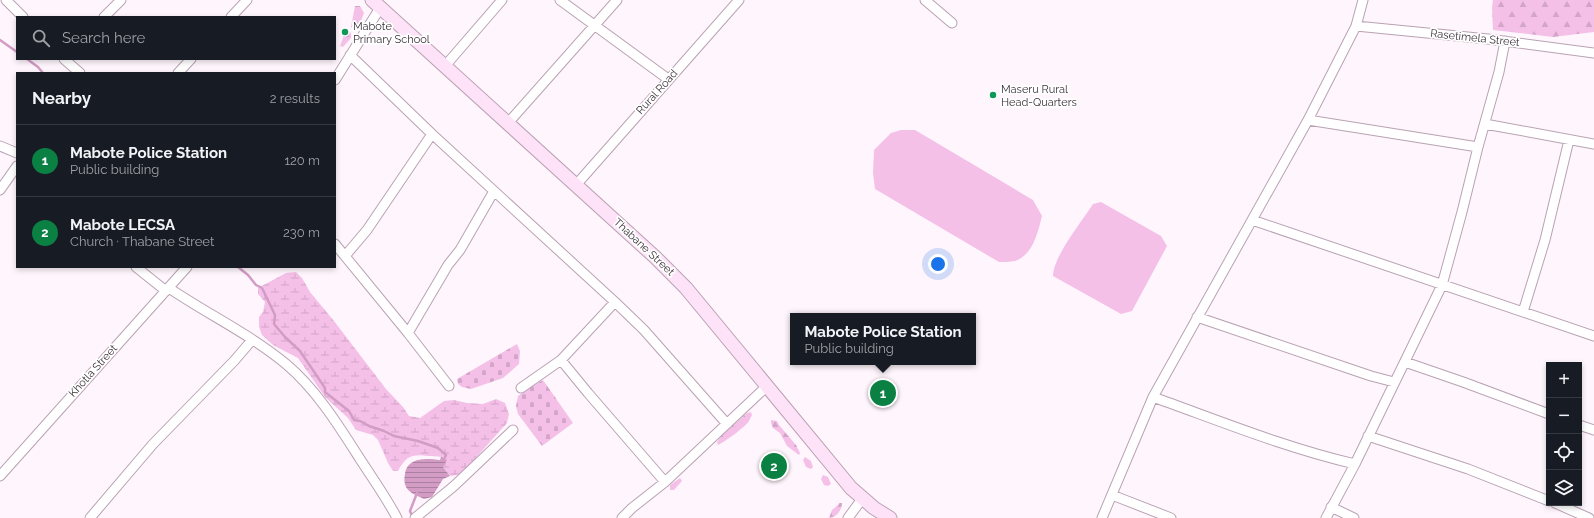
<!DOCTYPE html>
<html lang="en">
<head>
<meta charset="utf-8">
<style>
	:root { --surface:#171b24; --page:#242831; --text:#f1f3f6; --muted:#9ea1a6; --line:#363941; --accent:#0b8043 }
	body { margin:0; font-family:Raleway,sans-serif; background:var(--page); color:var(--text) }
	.controls { position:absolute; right:12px; bottom:12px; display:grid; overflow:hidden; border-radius:0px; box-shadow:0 2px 6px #0003 }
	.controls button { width:36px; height:36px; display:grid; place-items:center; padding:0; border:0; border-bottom:1px solid var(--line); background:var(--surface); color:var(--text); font:20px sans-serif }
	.you { position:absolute; left:938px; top:264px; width:14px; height:14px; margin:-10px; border:3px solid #fff; border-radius:50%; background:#1a73e8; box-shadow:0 0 0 6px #1a73e833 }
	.badge { display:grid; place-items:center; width:26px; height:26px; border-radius:50%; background:var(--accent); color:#fff; font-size:13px; font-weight:700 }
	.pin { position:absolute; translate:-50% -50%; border:2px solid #fff; box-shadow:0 1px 4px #0006 }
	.popup { position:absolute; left:790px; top:313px; width:186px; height:52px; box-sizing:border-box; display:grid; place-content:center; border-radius:0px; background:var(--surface); filter:drop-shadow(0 1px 3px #0005); font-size:13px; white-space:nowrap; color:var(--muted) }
	.popup b { font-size:15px; color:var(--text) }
	.popup::after { content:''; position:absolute; left:50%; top:100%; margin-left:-8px; border:8px solid transparent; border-top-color:var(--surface) }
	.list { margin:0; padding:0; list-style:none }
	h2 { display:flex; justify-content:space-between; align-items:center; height:52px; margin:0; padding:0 16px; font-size:17px }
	h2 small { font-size:13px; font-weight:400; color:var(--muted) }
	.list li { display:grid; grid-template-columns:26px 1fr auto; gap:12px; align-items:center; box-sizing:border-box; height:72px; padding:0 16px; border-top:1px solid var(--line) }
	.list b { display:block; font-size:15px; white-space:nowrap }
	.list p { margin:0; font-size:13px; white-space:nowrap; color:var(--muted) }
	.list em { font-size:13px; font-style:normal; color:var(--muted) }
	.icon { flex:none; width:22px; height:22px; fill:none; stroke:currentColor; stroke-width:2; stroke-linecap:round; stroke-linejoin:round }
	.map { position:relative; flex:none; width:1594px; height:518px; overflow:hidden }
	.search { position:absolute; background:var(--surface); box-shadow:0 2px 6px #0003; left:16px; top:16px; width:320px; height:44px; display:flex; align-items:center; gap:10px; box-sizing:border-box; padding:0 14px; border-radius:0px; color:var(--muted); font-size:15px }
	.panel { position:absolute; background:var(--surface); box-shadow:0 2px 6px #0003; left:16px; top:72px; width:320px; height:196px; border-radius:0px }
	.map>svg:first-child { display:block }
	.forest { fill:url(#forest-firs) }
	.wetland { fill:url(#wetland-marsh) }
	.cemetery { fill:url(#cemetery-stones) }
	.green { fill:#f5c0e8 }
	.water { fill:url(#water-rules) }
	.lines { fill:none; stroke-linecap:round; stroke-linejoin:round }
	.stream { stroke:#d29cc5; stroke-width:2.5 }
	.street-casing { stroke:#b9a2b3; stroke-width:11 }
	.secondary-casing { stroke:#b9a2b3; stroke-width:15 }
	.street { stroke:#fff; stroke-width:9 }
	.secondary { stroke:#fee2f8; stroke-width:13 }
	.poi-dot { fill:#109858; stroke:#fff; stroke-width:1.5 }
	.labels { text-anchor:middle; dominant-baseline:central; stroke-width:3.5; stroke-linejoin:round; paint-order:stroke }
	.poi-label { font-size:11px; fill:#3a3138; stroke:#fff; text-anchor:start }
	.street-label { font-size:11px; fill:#3a3138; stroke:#fff }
</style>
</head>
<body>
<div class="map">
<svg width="1594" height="518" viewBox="0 0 1594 518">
	<defs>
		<pattern id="forest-firs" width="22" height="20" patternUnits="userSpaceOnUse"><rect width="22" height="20" fill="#f5c0e8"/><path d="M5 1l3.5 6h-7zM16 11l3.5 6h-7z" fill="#d3a5c8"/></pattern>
		<pattern id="wetland-marsh" width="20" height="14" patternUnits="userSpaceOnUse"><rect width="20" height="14" fill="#f5c0e8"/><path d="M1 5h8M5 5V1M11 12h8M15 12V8" fill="none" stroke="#d3a5c8"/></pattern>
		<pattern id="cemetery-stones" width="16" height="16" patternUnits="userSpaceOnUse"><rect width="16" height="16" fill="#f5c0e8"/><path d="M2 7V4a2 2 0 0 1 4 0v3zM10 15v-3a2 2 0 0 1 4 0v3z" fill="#d3a5c8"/></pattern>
		<pattern id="water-rules" width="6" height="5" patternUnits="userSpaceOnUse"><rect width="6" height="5" fill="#d29cc5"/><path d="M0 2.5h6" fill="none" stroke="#ab80a1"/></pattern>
	</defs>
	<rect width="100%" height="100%" fill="#fff5fc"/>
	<path class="forest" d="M1493,0H1594V32L1553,37L1493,30L1492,8Z
		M355,6H360L364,13L359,26L353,29L351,27Z
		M348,31L351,33V38L343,47L340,46L344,35Z
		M751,412L752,415C751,417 750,419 749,421C744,428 726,441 718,445L717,442L722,435L747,413Z
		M771,420L777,421L779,425L796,445L800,453L799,455L787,446L780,433L773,428L771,423Z
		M805,457L811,461L813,467L811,469L806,467L803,460Z
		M823,475L828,477L831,484L828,486L824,485L821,479Z
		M680,478L682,481L674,490H670V485Z
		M839,503H842C842,510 836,518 829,518L832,510L838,505Z"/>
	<path class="wetland" d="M296,272L302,278L310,292L334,321L386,389L403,407L409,416L420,418L444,401L454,400L467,403L483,404L496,399L505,403L509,414L507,423L463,472L457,475L450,476L443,467L441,457C437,456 433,456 428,456C412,454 406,456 398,471H393L388,463L378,440L373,435L356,430L348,418L325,397L298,358L273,345L262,335L259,327V317L263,312L265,302L258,294V288L286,273Z"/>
	<path class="cemetery" d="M517,344L520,351L519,364L503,378L471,389L462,387L458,384L457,379Z
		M543,380L573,423L542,446L518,414L516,406L518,396L531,387Z"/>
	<path class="green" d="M901,130H915L1033,200L1042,216C1038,232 1033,255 1015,261C1010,262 1004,262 999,262L875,189L873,173L874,150L891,133Z
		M1101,202L1161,236L1167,246L1132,311L1121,314L1053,276C1053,257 1082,221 1093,204Z"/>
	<path class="water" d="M441,457L447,460L443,467L450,476L443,479L432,497L424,499C418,496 409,493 406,487C404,483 404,478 405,474C407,457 427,458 440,460Z"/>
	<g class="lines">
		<path class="stream" d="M0,40L17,52
			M27,59L38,67L43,73
			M238,267L248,275L256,285L262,288L275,315L274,324L285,337L300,351L325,388V392L349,411L354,420L360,421L369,426L384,431L394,436L418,441L438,448L446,455L443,461
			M413,518L410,511L417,493"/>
		<defs>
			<path id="street" d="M6,0L23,17
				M560,0L668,79
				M925,0L952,23
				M104,17L121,0
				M231,17L247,0
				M1356,26L1488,39L1594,53
				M350,55L432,134L615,302L644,330L727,424
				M64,59L80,73
				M445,66L502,0
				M178,73L191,59
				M335,80L380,8
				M1308,120L1478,147
				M508,123L617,0
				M1485,124L1594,144
				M0,146L17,153
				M576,185L739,0
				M0,190L17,166
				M1252,220L1594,336
				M335,244L408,333L449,386
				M345,256L367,230L432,134
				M136,267L166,291
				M169,288C207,314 250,334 286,364C316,389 339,426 360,459C373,479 386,497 397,518
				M1523,312L1545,240L1569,140
				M1197,317L1371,376L1394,382
				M408,333L448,265L460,250L494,191
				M561,360L588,393L665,482
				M1405,362L1463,382L1549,414
				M521,388L561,360L615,302
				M1153,397C1220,421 1286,448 1355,464
				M1579,425L1594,430
				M1368,436L1468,469L1549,501
				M0,476L187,267
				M1112,495L1171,518
				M1555,503L1589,518
				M1331,507L1354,518
				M90,518L153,444L234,361L252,340
				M415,518L454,486L513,430
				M622,518L632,508L665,482L767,386
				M848,518L862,499
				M1102,518L1153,397L1308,120L1356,26L1363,0
				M1326,518L1355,464L1442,285L1462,212L1478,147L1499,72L1505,41"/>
			<path id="secondary" d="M372,0L655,257L686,288L851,488L874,508L890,518"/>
		</defs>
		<use href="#street" class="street-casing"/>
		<use href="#secondary" class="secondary-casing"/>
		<use href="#street" class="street"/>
		<use href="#secondary" class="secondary"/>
	</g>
	<g class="poi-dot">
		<circle cx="345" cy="32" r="4"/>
		<circle cx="993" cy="95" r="4"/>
	</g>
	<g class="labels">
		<g class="poi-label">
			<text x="353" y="26">Mabote<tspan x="353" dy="13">Primary School</tspan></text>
			<text x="1001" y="89">Maseru Rural<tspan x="1001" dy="13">Head-Quarters</tspan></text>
		</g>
		<g class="street-label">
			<text transform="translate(1475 38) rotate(6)">Rasetimela Street</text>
			<text transform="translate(657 92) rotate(-48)">Rural Road</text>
			<text transform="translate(644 247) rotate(43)">Thabane Street</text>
			<text transform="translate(93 371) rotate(-48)">Khotla Street</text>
		</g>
	</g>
</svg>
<div class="controls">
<button>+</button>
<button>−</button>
<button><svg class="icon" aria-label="locate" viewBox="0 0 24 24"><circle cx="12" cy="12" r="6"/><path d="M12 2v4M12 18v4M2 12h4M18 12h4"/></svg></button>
<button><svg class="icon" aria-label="layers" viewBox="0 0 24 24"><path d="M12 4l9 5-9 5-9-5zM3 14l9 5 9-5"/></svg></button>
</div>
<div class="you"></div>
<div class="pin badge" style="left:883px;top:393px">1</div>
<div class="popup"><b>Mabote Police Station</b>Public building</div>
<div class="pin badge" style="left:774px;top:466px">2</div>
<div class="search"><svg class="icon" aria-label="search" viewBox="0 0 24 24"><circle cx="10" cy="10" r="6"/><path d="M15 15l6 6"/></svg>Search here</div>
<section class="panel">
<h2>Nearby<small>2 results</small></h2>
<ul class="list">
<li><span class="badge">1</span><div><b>Mabote Police Station</b><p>Public building</p></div><em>120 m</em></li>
<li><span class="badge">2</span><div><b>Mabote LECSA</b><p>Church · Thabane Street</p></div><em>230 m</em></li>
</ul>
</section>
</div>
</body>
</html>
